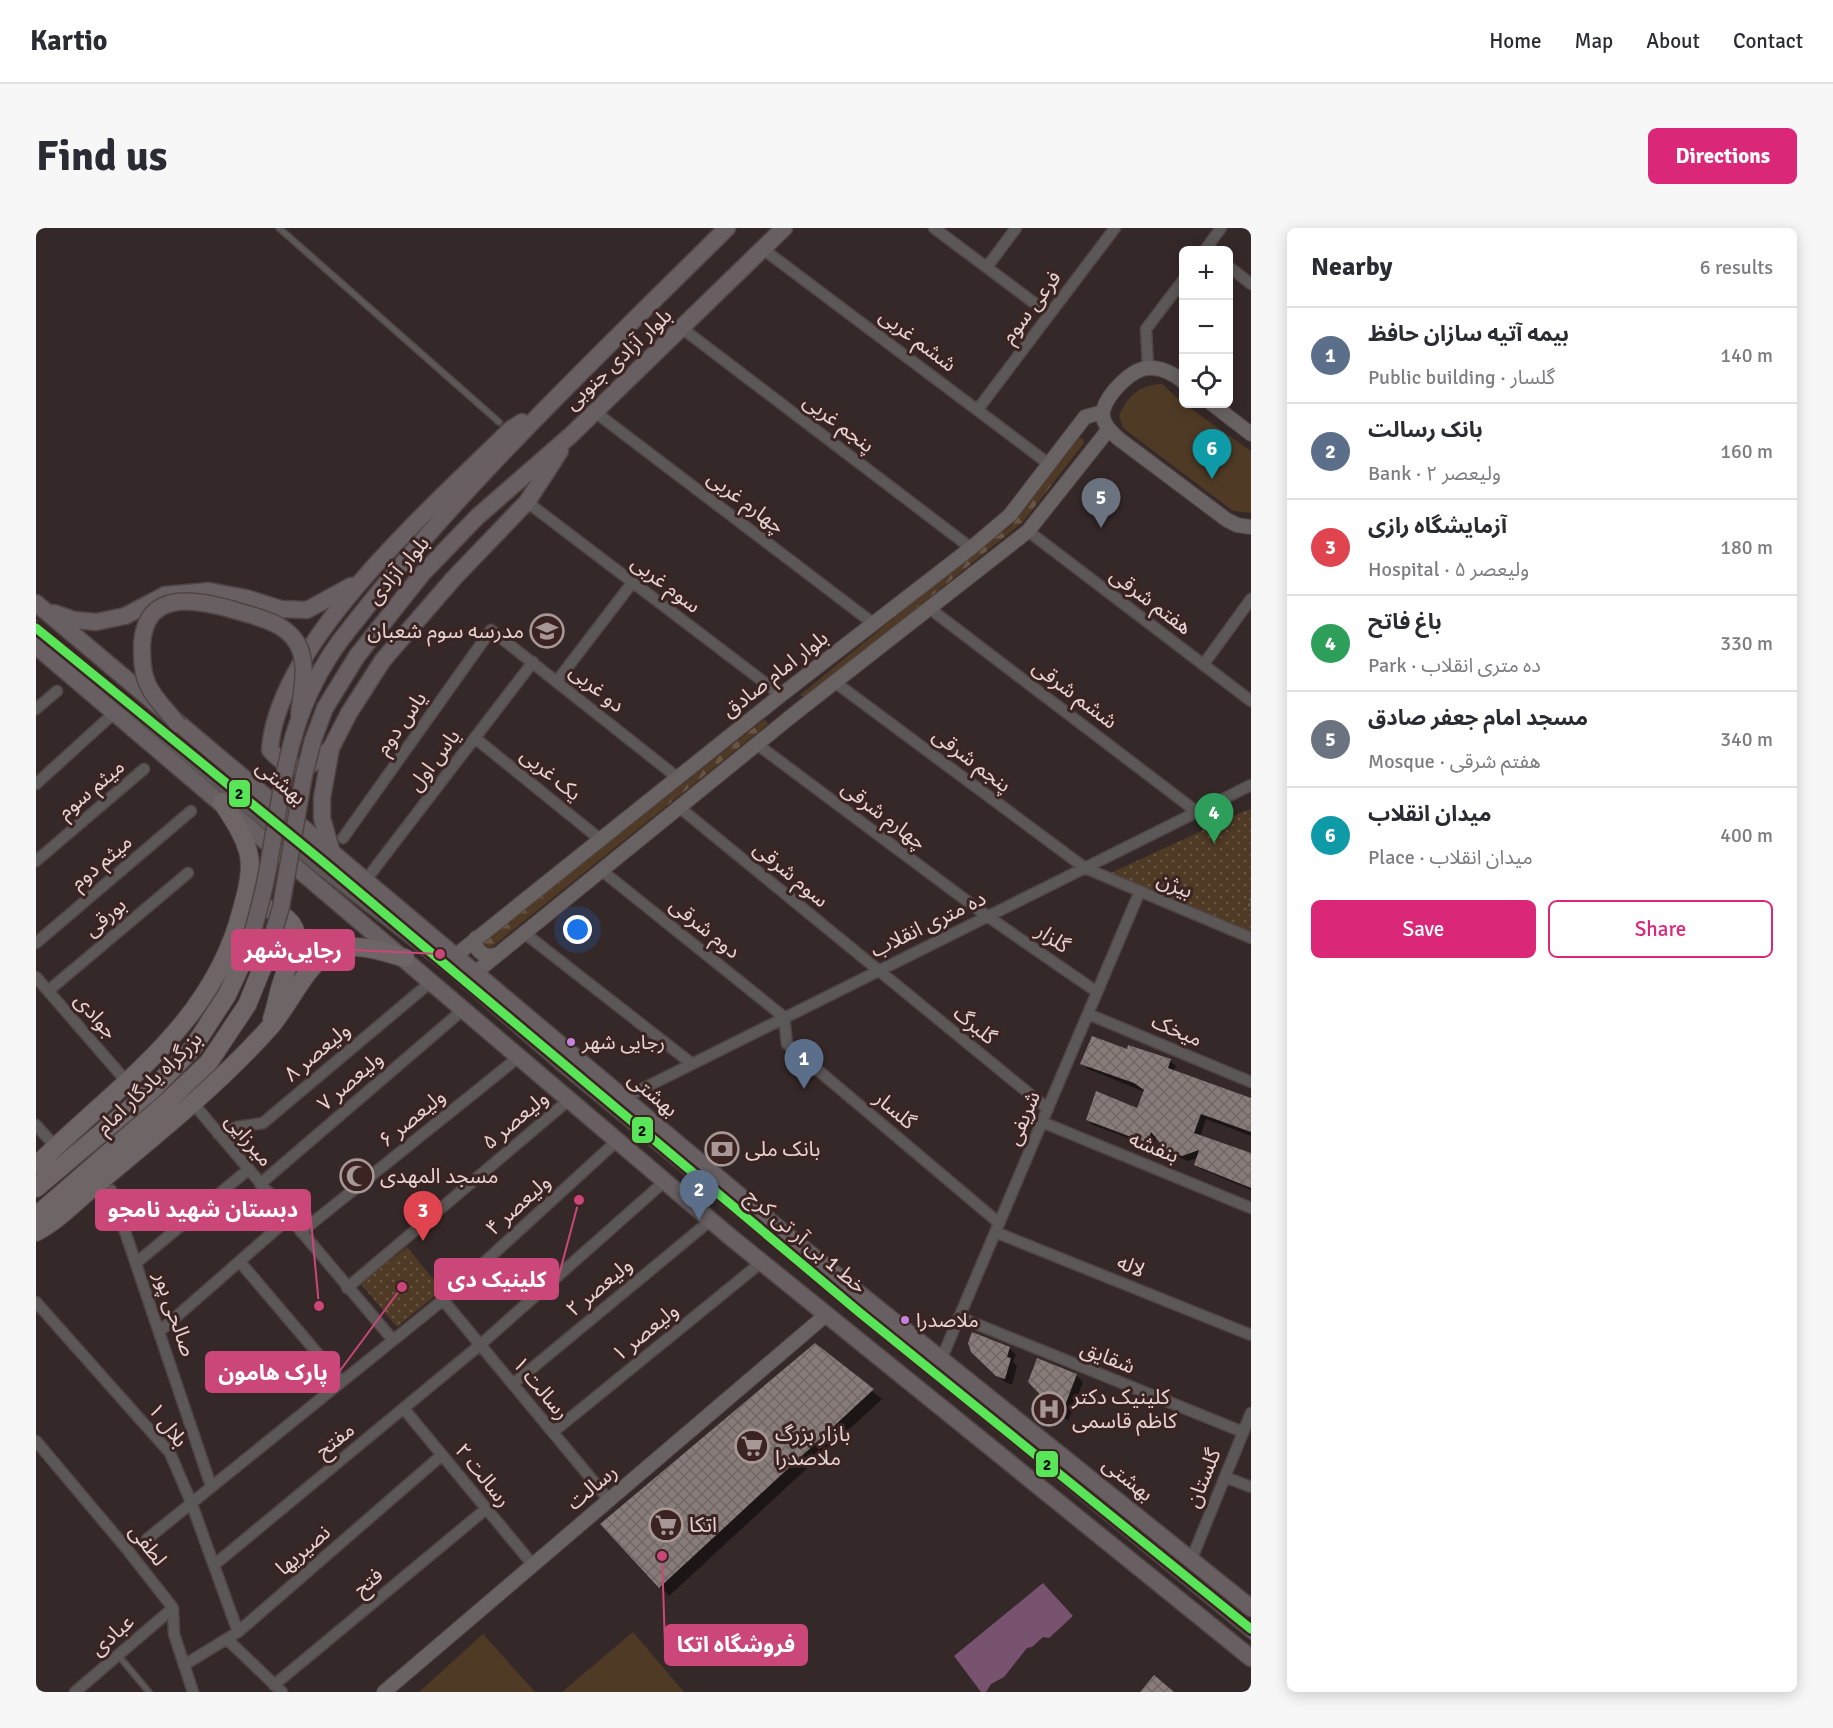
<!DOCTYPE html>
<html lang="en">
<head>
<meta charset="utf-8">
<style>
	:root { --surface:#fff; --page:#f7f7f7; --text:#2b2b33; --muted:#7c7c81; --line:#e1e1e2; --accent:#db2777 }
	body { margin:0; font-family:Signika,"Noto Sans Arabic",sans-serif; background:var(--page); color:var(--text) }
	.controls { position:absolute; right:18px; top:18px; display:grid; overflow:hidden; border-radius:9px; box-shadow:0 3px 15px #0003 }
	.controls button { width:54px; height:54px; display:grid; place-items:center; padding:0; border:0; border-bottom:2px solid var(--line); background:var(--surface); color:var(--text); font:30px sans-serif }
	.you { position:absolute; left:542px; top:702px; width:21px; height:21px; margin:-15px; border:4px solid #fff; border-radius:50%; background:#1a73e8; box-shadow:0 0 0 9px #1a73e833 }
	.badge { display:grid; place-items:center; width:39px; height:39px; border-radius:50%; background:var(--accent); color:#fff; font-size:20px; font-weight:700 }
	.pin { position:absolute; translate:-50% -50px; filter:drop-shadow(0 2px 3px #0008) }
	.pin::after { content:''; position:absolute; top:32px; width:21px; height:18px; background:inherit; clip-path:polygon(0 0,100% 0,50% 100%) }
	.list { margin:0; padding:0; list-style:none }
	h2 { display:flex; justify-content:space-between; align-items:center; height:78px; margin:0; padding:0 24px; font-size:26px }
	h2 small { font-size:20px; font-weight:400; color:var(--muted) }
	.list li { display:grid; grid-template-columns:39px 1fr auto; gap:18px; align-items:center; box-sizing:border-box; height:96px; padding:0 24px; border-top:2px solid var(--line) }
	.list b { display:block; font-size:22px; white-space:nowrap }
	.list p { margin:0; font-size:20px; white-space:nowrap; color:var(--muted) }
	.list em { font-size:20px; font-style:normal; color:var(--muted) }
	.actions { display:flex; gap:12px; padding:18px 24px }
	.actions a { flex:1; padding:14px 0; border:2px solid var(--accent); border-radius:9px; text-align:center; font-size:21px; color:var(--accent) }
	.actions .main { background:var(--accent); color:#fff }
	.icon { flex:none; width:33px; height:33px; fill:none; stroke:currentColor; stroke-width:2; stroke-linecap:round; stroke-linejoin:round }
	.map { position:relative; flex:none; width:1215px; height:1464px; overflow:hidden; border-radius:9px }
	header { display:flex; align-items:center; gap:36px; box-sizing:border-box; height:84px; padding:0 30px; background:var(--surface); border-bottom:2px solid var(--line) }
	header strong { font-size:28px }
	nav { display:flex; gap:33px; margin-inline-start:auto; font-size:21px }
	.intro { display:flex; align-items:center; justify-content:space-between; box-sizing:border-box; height:144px; padding:0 36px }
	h1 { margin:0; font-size:42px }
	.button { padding:15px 27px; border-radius:9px; background:var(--accent); color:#fff; font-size:21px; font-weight:700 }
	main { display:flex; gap:36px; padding:0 36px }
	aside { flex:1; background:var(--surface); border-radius:9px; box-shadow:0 3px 15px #0003 }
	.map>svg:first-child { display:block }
	.green { fill:#4f3a25 }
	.forest { fill:url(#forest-firs) }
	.park { fill:url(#park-dots) }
	.water { fill:#78536f }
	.shadow { fill:#0007 }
	.building { fill:url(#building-cross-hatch) }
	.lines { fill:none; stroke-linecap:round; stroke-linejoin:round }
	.lane-casing { stroke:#504444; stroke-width:8 }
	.street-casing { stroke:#504444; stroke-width:13 }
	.secondary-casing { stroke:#504444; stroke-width:16 }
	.primary-casing { stroke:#504444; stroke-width:19 }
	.highway-casing { stroke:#504444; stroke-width:20 }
	.path { stroke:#696263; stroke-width:2; stroke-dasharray:3 3; stroke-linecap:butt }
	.lane { stroke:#5d5858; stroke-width:5 }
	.street { stroke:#5d5858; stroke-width:10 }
	.secondary { stroke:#686263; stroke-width:14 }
	.primary { stroke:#675f61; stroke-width:16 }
	.highway { stroke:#6e6567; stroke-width:18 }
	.primary-bridge-casing { stroke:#504444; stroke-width:19; stroke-linecap:butt }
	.primary-bridge { stroke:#675f61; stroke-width:16 }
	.metro-1-casing { stroke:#3b2322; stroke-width:14 }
	.metro-1 { stroke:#58e558; stroke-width:9 }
	.bus-dot { fill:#c483df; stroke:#3b2322; stroke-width:2 }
	.labels { text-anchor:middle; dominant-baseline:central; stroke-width:6; stroke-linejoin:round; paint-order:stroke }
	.bus-label { font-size:20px; fill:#e5d4d3; stroke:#3b2322; text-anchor:start }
	.street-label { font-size:21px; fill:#e5d4d3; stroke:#3b2322 }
	.poi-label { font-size:21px; fill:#e5d4d3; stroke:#3b2322; text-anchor:start }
	.leader { fill:none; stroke:#cb4779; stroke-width:2 }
	.callout-dot { fill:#cb4779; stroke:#3b2322; stroke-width:2 }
	.callout { fill:#cb4779; stroke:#cb4779; stroke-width:2 }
	.callout-label { font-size:22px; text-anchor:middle; font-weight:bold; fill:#fff }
	.line-badge { stroke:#3b2322; stroke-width:2 }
	.pale-badge-label { font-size:16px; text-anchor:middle; font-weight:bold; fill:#111 }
</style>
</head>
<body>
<header>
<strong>Kartio</strong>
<nav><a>Home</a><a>Map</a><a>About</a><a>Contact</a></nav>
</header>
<div class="intro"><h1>Find us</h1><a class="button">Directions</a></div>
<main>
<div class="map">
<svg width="1215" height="1464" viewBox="0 0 1215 1464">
	<defs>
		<pattern id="forest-firs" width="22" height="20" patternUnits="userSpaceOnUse" patternTransform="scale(1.5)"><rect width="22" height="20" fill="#4f3a25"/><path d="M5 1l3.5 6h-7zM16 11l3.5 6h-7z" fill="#685644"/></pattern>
		<pattern id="park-dots" width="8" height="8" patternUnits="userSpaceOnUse" patternTransform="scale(1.5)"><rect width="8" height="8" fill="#4f3a25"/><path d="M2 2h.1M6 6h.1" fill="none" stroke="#685644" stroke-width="1.8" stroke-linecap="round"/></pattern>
		<pattern id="building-cross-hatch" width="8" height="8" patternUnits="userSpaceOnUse" patternTransform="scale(1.5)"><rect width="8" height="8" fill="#877c79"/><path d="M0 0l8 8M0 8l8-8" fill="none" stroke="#706765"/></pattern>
	</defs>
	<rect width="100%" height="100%" fill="#352828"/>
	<path class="green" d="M1126,156L1148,176L1215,223V285L1197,283L1087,200L1083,188C1092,167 1103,157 1126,156Z
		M597,1404L648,1464H526Z
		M447,1406L499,1464H383Z"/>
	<path class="forest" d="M1043,210L1047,211L1048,215L987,294L769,470L764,467L898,357L976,297Z
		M729,491L732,496L456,719L447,718V714Z"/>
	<path class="park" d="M1215,581V707L1075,645L1206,584Z
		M371,1019L406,1062L361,1099L325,1056Z"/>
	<path class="water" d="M1007,1355L1037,1388L1013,1410L1007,1409L996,1419L991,1420L968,1449L955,1456L950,1464H945L918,1428Z"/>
	<path class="shadow" d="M1092,823L1134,833L1140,838L1137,844L1215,871V908L1170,891L1164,909L1215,926V962L1165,941L1159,936L1162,930L1152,933L1138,927L1121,908L1116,919L1057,897L1051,891L1102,882L1109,864L1052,841L1046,836Z
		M779,1117L846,1171L633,1368L567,1296Z
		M973,1120L980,1127L977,1134L981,1138L976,1157L969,1154L942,1128Z
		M1040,1147L1047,1154L1032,1193L994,1154Z"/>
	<path class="building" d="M1056,808L1091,821L1092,817L1135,831L1132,840L1215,870V904L1165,886L1158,905L1215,925V960L1158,937L1163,922L1146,928L1130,922L1115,904L1111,915L1050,892L1060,863L1101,880L1108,862L1098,855L1044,836Z
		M936,1104L974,1119L971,1129L975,1130L969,1151L960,1148L935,1124L932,1115Z
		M779,1115L838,1161L623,1360L564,1296Z
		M1001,1130L1041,1146L1025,1188L992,1154Z
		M1118,1447L1138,1464H1104Z"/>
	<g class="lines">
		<defs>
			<path id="lane" d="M243,0L463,194
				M0,396L209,574L365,702L419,741L532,840L719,991
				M0,406L279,640L411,742L525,841L1215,1408
				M728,999L1215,1401
				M82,1427L113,1464"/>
			<path id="street" d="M898,0L1013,86
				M727,21L1013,236
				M1169,22L1185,0
				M1192,38L1215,56
				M951,39L980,0
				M647,101L935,320
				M1112,139L1110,101L1148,51
				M942,181L1079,0
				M559,184L838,396
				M491,274L745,467
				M992,303L1215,473
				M893,380L1161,584
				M1167,437L1215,371
				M521,453L596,355
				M800,455L1049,640L1215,710
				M0,481L21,463
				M439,510L565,612
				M722,517L951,688L1061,764
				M0,556L78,485
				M643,579L1012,881
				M307,610L455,402L642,550
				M0,633L108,541
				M565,642L748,789
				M329,653L497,434
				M487,704L655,835
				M0,715L155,583
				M0,749L91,854
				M12,763L152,645
				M1052,786L1215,854
				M748,789L751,816L963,995
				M586,871L1215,557
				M156,874L357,1112
				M1006,894L1215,980
				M0,897L19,918
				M182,906L201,899L227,895L396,753
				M224,956L429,780
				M75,962L175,1258
				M265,1004L484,828
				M959,1004L1215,1107
				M204,1034L305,1153
				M100,1035L213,941
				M311,1060L534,871
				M407,1072L573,1272
				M0,1074L134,1225L155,1274L202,1404
				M923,1089L1207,1204
				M124,1103L253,990
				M905,1132L1104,663
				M477,1156L675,992
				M368,1181L497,1337
				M517,1204L727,1033
				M0,1213L90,1320L137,1380L138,1406L157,1464
				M1189,1249L1215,1259
				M111,1311L407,1072L582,912
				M1156,1330L1215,1185
				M178,1337L444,1117L629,953
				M192,1412L246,1464
				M148,1437L202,1404L406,1227
				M238,1457L450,1281
				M39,1464L137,1380"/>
			<path id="secondary" d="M1148,154C1138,146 1126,139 1113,140C1096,140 1071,166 1067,183C1065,195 1075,204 1083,211L1191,292L1201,297L1215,299
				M1176,176L1215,206
				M440,710C437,722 448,730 459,727
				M419,728L745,467L935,320L974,287L1049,189L1067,184
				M439,745L758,486L992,303L1073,201
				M348,1464L791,1086"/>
			<path id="primary" d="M0,375L754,1010L1215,1380
				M18,385L38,392L60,394L89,388L129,367L173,363L210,370L245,381L271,382L315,358
				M304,413C419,263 557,133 691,0
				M0,418L692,1007L1215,1430
				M321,428L386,346L441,289L535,207L748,0
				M295,520C273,543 257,548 234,522C241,413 400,276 475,201L486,194
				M296,625L286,590V570L295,520L313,485L347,432L418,350L491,274L524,223"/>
			<path id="highway" d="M210,687L230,680C277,696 257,720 246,754C242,766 240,779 236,791
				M0,938C80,858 177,798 206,681C211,663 217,641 212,623C207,605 196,590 186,574
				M0,960L116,862L156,821L191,767L210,726
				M0,988L131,874L173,834L211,777L229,733
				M0,1004C22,993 42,971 61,956C120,907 182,857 234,799C252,779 270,737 293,725C317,712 345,723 369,730"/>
		</defs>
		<use href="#lane" class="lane-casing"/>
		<use href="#street" class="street-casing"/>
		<use href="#secondary" class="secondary-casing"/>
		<use href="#primary" class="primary-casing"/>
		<use href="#highway" class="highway-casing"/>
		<path class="path" d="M1215,670L1213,676L1215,683"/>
		<use href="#lane" class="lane"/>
		<use href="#street" class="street"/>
		<use href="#secondary" class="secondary"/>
		<use href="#primary" class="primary"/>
		<use href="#highway" class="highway"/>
		<defs>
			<path id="primary-bridge" d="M142,497C133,484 118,471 112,457C106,444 106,430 106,416C110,360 161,372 198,382C223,390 256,395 265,424C271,444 265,468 263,488
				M210,726C220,694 229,662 234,628C249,546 253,483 304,413
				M229,733L245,679L268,547L277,512L289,480L321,428"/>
		</defs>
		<use href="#primary-bridge" class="primary-bridge-casing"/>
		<use href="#primary-bridge" class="primary-bridge"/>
		<defs>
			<path id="metro-1" d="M0,400L286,633L823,1084L1215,1401"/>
		</defs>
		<use href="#metro-1" class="metro-1-casing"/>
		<use href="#metro-1" class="metro-1"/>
	</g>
	<defs>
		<symbol id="school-ring" viewBox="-11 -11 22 22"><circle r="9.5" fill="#3b2322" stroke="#a79897" stroke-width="1.5"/><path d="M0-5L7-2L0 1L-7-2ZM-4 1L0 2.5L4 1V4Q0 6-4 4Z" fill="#a79897"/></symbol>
		<symbol id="bank-ring" viewBox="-11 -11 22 22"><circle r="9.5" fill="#3b2322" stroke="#a79897" stroke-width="1.5"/><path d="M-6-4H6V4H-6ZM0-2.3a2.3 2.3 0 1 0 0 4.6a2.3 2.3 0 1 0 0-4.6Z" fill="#a79897"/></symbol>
		<symbol id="mosque-ring" viewBox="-11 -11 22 22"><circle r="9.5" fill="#3b2322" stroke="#a79897" stroke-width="1.5"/><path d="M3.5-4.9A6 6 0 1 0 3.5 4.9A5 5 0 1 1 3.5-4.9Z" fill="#a79897"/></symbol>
		<symbol id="hospital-ring" viewBox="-11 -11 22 22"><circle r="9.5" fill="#3b2322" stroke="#a79897" stroke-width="1.5"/><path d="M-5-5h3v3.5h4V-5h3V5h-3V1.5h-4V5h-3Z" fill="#a79897"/></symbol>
		<symbol id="supermarket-ring" viewBox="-11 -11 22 22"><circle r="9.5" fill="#3b2322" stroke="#a79897" stroke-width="1.5"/><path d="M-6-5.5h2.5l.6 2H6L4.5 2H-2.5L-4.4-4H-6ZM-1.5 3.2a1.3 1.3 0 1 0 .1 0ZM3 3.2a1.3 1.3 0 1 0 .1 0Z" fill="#a79897"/></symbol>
	</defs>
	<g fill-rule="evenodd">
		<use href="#school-ring" x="492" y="384" width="38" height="38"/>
		<use href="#bank-ring" x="667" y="902" width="38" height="38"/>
		<use href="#mosque-ring" x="302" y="929" width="38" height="38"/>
		<use href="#hospital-ring" x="994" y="1162" width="38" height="38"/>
		<use href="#supermarket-ring" x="697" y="1199" width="38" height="38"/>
		<use href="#supermarket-ring" x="611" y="1278" width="38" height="38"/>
	</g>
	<g class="bus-dot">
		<circle cx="535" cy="814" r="5"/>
		<circle cx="869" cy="1092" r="5"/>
	</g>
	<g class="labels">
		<g class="bus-label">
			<text x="546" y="814">رجایی شهر</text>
			<text x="880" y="1092">ملاصدرا</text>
		</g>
		<g class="street-label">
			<text transform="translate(995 79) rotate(-53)">فرعی سوم</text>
			<text transform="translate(882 112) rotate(37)">ششم غربی</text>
			<text transform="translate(582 131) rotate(-43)">بلوار آزادی جنوبی</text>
			<text transform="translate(803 195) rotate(37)">پنجم غربی</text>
			<text transform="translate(710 274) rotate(37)">چهارم غربی</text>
			<text transform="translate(362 342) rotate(-49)">بلوار آزادی</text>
			<text transform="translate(630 356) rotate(37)">سوم غربی</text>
			<text transform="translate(1115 373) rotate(37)">هفتم شرقی</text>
			<text transform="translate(739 446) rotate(-38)">بلوار امام صادق</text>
			<text transform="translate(561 460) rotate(39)">دو غربی</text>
			<text transform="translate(1039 466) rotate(37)">ششم شرقی</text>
			<text transform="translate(365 495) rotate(-55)">یاس دوم</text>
			<text transform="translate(398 532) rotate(-53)">یاس اول</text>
			<text transform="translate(936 532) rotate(37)">پنجم شرقی</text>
			<text transform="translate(515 546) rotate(39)">یک غربی</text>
			<text transform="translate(245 554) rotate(40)">بهشتى</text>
			<text transform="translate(55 561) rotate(-40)">میثم سوم</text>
			<text transform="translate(848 587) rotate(37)">چهارم شرقی</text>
			<text transform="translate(65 634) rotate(-40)">میثم دوم</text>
			<text transform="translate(755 646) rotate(40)">سوم شرقی</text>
			<text transform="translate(1139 657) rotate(23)">بیژن</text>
			<text transform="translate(69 689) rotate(-40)">بورقی</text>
			<text transform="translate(892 696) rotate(-26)">ده متری انقلاب</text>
			<text transform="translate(669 700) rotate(39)">دوم شرقی</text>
			<text transform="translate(1017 710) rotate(34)">گلزار</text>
			<text transform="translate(60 788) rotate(49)">جوادی</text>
			<text transform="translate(939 797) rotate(39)">گلبرگ</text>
			<text transform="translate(1141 802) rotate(23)">میخک</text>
			<text transform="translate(281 824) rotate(-40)">ولیعصر ۸</text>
			<text transform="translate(314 853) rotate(-41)">ولیعصر ۷</text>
			<text transform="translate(113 855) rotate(-44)">بزرگراه یادگار امام</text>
			<text transform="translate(617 866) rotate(40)">بهشتى</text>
			<text transform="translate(859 882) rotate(40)">گلسار</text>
			<text transform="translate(376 890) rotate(-39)">ولیعصر ۶</text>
			<text transform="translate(987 890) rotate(-67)">شریفی</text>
			<text transform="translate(479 892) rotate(-40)">ولیعصر ۵</text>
			<text transform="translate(213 912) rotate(50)">میرزایی</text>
			<text transform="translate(1118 919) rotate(22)">بنفشه</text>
			<text transform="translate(482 977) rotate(-42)">ولیعصر ۴</text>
			<text transform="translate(770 1013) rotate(40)">خط 1 بی آر تی کرج</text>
			<text transform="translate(1095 1038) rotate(22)">لاله</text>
			<text transform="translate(563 1059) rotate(-40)">ولیعصر ۲</text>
			<text transform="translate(139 1086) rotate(71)">صالحی پور</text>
			<text transform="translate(609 1104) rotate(-39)">ولیعصر ۱</text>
			<text transform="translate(1072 1129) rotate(22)">شقایق</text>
			<text transform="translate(505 1160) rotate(50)">رسالت ۱</text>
			<text transform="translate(132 1197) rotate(52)">بلال ۱</text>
			<text transform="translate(299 1212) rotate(-39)">مفتح</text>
			<text transform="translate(447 1247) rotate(51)">رسالت ۲</text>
			<text transform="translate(1167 1250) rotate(-68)">گلستان</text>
			<text transform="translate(1092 1251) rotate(38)">بهشتى</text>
			<text transform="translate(556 1259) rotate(-40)">رسالت</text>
			<text transform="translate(112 1317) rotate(52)">لطفی</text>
			<text transform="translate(267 1322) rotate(-41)">نصیریها</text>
			<text transform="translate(332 1354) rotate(-40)">فتح</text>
			<text transform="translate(76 1407) rotate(-41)">عبادی</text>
		</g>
		<g class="poi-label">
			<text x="488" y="403" text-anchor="end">مدرسه سوم شعبان</text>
			<text x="709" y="921">بانک ملی</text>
			<text x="344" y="948">مسجد المهدی</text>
			<text x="1036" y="1169">کلینیک دکتر<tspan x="1036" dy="24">کاظم قاسمی</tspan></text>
			<text x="739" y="1206">بازار بزرگ<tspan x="739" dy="24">ملاصدرا</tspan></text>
			<text x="653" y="1297">اتکا</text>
		</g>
	</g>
	<path class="leader" d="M404 726L318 722M283 1078L274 982M543 972L522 1051M366 1059L303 1144M626 1328L629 1417"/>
	<g class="callout-dot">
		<circle cx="404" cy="726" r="6"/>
		<circle cx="283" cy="1078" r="6"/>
		<circle cx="543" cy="972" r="6"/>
		<circle cx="366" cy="1059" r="6"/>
		<circle cx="626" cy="1328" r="6"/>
	</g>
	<g class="callout">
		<rect x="196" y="702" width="122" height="40" rx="6"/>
		<rect x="60" y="962" width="214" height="40" rx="6"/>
		<rect x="399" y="1031" width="123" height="40" rx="6"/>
		<rect x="170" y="1124" width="133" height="40" rx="6"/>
		<rect x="629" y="1397" width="142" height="40" rx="6"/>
	</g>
	<g class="callout-label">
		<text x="257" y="730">رجایی‌شهر</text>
		<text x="167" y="989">دبستان شهید نامجو</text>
		<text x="461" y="1059">کلینیک دی</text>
		<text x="237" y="1152">پارک هامون</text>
		<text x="700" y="1424">فروشگاه اتکا</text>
	</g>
	<g class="line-badge">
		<rect x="192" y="551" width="23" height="29" rx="6" fill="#58e558"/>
		<rect x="595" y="888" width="23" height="28" rx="6" fill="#58e558"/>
		<rect x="999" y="1222" width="24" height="28" rx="6" fill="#58e558"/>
	</g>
	<g class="pale-badge-label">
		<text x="203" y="571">2</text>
		<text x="606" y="908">2</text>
		<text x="1011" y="1242">2</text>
	</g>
</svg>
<div class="controls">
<button>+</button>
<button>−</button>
<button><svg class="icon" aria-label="locate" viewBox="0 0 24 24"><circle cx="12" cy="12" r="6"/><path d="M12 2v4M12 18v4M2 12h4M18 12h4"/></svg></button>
</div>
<div class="you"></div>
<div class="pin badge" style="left:768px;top:861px;background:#5c6f8a">1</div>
<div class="pin badge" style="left:663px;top:992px;background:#5c6f8a">2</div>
<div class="pin badge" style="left:387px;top:1013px;background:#e0444e">3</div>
<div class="pin badge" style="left:1178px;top:615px;background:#2e9e5b">4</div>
<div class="pin badge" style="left:1065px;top:300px;background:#6b7280">5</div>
<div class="pin badge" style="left:1176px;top:251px;background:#0f9aa8">6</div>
</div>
<aside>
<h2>Nearby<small>6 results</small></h2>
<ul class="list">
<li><span class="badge" style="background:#5c6f8a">1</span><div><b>بیمه آتیه سازان حافظ</b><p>Public building · گلسار</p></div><em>140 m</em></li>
<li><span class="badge" style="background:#5c6f8a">2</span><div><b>بانک رسالت</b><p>Bank · ولیعصر ۲</p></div><em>160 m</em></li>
<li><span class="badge" style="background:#e0444e">3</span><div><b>آزمایشگاه رازی</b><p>Hospital · ولیعصر ۵</p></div><em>180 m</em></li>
<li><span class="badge" style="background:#2e9e5b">4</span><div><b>باغ فاتح</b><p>Park · ده متری انقلاب</p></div><em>330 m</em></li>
<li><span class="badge" style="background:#6b7280">5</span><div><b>مسجد امام جعفر صادق</b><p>Mosque · هفتم شرقی</p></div><em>340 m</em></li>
<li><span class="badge" style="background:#0f9aa8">6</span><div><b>میدان انقلاب</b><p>Place · میدان انقلاب</p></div><em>400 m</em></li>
</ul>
<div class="actions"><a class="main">Save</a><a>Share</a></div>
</aside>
</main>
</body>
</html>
